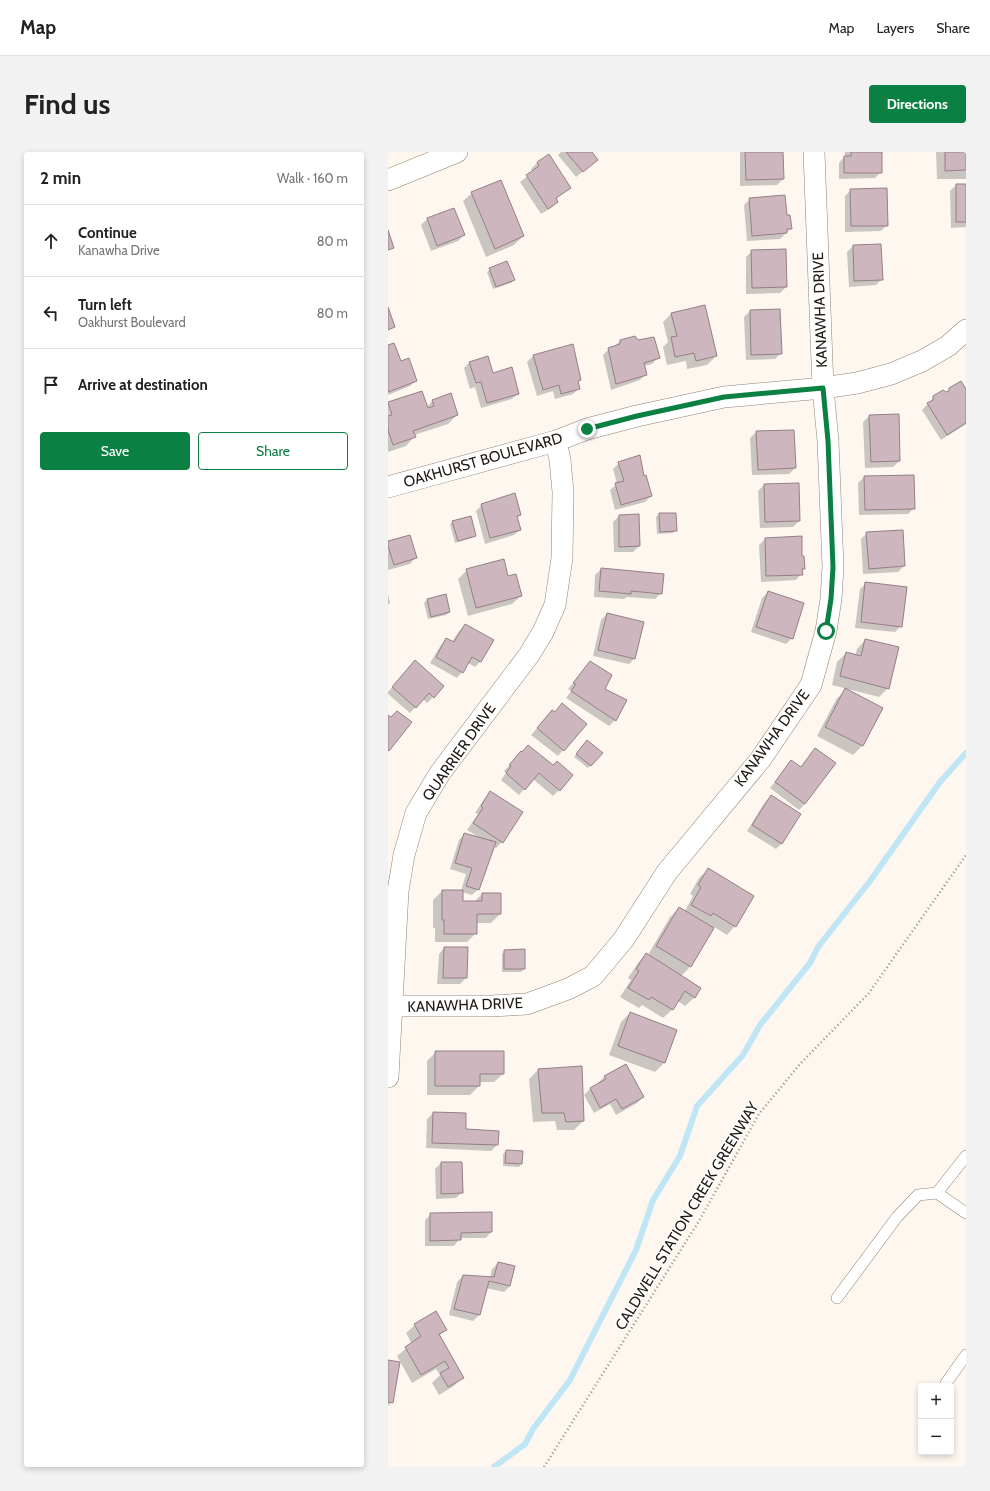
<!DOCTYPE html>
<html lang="en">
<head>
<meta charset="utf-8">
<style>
	:root { --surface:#fff; --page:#f2f2f2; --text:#222; --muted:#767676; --line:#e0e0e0; --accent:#0b8043 }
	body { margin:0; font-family:Cabin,sans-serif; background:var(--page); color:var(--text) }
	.controls { position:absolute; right:12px; bottom:12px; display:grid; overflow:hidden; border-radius:4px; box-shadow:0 2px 6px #0003 }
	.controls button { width:36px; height:36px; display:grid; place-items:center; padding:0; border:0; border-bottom:1px solid var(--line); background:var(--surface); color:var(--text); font:20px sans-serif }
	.stop { position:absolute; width:12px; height:12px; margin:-9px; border:3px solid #0b8043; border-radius:50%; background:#fff }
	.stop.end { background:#0b8043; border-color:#fff; box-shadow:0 1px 4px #0008 }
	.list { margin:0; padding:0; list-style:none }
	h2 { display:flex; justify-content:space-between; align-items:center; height:52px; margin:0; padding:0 16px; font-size:17px }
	h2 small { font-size:13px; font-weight:400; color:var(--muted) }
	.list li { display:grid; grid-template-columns:26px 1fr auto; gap:12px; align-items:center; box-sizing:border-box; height:72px; padding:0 16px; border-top:1px solid var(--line) }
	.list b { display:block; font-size:15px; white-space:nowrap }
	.list p { margin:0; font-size:13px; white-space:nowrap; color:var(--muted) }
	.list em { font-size:13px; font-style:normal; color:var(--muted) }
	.actions { display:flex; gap:8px; padding:12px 16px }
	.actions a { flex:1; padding:9px 0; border:1px solid var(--accent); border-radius:4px; text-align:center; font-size:14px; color:var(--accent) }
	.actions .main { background:var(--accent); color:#fff }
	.icon { flex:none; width:22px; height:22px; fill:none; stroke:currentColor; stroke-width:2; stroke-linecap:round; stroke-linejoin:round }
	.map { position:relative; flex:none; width:578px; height:1315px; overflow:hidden; border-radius:4px }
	header { display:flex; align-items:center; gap:24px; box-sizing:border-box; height:56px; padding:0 20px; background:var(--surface); border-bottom:1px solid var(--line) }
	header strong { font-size:19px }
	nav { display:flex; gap:22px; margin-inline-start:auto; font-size:14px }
	.intro { display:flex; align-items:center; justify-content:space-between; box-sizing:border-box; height:96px; padding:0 24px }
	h1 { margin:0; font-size:28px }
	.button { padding:10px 18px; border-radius:4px; background:var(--accent); color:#fff; font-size:14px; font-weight:700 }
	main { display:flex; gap:24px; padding:0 24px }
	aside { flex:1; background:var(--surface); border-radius:4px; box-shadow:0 2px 6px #0003 }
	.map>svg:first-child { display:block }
	.shadow { fill:#0003 }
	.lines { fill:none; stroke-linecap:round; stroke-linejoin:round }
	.stream { stroke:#c0e6f5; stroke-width:6 }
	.building { fill:#cdb6bd; stroke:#957f86 }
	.service-casing { stroke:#918273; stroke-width:12 }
	.minor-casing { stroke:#918273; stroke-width:22 }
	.path { stroke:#938d87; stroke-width:2.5; stroke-dasharray:1 3; stroke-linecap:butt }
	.service { stroke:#fff; stroke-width:11 }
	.minor { stroke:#fff; stroke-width:21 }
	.route { stroke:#0b8043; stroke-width:5 }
	.labels { text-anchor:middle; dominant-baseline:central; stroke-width:3; stroke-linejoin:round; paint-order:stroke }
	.street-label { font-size:15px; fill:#201a14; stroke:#fff }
</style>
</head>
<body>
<header>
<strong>Map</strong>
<nav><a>Map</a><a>Layers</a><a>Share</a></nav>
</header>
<div class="intro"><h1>Find us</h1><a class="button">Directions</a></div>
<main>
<aside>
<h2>2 min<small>Walk · 160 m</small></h2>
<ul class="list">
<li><svg class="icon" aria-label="ahead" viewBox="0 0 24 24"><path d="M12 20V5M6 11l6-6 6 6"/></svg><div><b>Continue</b><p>Kanawha Drive</p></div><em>80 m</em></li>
<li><svg class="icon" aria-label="left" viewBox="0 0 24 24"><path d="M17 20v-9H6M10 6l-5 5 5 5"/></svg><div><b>Turn left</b><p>Oakhurst Boulevard</p></div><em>80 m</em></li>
<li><svg class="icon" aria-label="arrive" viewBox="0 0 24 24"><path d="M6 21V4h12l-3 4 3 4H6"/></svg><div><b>Arrive at destination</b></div></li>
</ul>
<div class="actions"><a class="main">Save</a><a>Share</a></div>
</aside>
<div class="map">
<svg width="578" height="1315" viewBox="0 0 578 1315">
	<rect width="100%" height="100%" fill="#fdf7f0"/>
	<path class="shadow" d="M173,0H203V13L188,25L170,3Z
		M352,0H394L395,27L389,33L352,34Z
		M457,0H493V20L487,26L451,27V11L457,4Z
		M548,0H578V27H549Z
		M161,3L182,36L168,47L169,50L163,56L153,62L132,30L145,20L143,17L149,11Z
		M568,33H578V75L563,76L562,39Z
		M463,38L499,73L493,79L457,80V44Z
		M84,41L135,84L126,93L98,105L75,49Z
		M362,47L398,64L403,76L392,87L359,89L356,53Z
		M66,57L76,83L70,89L43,99L33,73L39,67Z
		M465,94L494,127L488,133L461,135L459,100Z
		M364,99L398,135L392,141L358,142V105Z
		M102,117L126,128L123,131L105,137L99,120Z
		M362,159L393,201L387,207L358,208L356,165Z
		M284,161L328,204L319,213L299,217L298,209L279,213L275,195L280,190L275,170Z
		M232,189L249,190L270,206L264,212L256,214L258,222L252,228L223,238L215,203L221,197L226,195Z
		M0,194L28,228L22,234L0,243Z
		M145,204L192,228L190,231L191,236L185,242L167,247L165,239L149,244L139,210Z
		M82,210L130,241L124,247L93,256L87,235L82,237L76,216Z
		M562,237L578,239V272L553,288L534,258L546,245L558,241Z
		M45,248L69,263L60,272L26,283V285L18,294L0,300V252L39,255Z
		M481,264L511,309L505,315L477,316L475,270Z
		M368,280L407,316L401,322L364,323L362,286Z
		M231,311L255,325L263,344L257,350L227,358L222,338L229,332L225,317Z
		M476,325L526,356L520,362L471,363L470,331Z
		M376,333L411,369L405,375L372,376L370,339Z
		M94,353L132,363L129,366L132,378L126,383L97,392L88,359Z
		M271,362H287L288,378L285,381L269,382L268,365Z
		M231,364L251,394L245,400H226L225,370Z
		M65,370L86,384L84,386L67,391L62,372Z
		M479,381L516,414L510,420L475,422L473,387Z
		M377,387L413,405L416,417L413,419V422L408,428L373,430L371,393Z
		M0,390L27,406L22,412L0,418Z
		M213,417L273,441L267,447L239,445L236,447L206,445L207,423Z
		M79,418L120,425L133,444L124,452L80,464L70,427Z
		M478,431L513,474L507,480L467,476L472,437Z
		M380,440L404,486L398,492L363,480L374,446Z
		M0,442L2,451L0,453Z
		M57,443L61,460L58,463L40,467L36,451L39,448Z
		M219,462L247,506L241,512L205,504L213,468Z
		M77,473L93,509L87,515L80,511L74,520L69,526L42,511L53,493L59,487L64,490L71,479Z
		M477,488L500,536L491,545L444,533L449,510L458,501L467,504L469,497Z
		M202,511L227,568L221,574L178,546L183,539L180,537Z
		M22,515L45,545L39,551L35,547L22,561L0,542V540Z
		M458,538L494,557L474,594L465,603L429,584L449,546Z
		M174,553L198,572L170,604L143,583L164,559L166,561Z
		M197,592L213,601L200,616L186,605Z
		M427,597L417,652L411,658L382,636L398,615L412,616Z
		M133,601L171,638L165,644L145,627L131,643L113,628L118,621L116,619Z
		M102,641L134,661L114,690L108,696L105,694L90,737L84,743L74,740V750H86L94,742L112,762L103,771H88V781L79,790H47V776H45V748L54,739H73L78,722L62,717L71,688L77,682L92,686L79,678L90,662L87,661L97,646Z
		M383,644L394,691L388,697L359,679L377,650Z
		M320,718L347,774L339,783L326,775L303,814L293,824L312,836L306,846L297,854L290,849L284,858L275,866L254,853L251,856L232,845L243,828L240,826L250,811L258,802L260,803L282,765L291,756L297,759L305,744L302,742L311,726Z
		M56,796L78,826L72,832H49L51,802Z
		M117,799L136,817L133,820H114V802Z
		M242,861L288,878L276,911L267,920L221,903L233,870Z
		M48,900L115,922L106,930H91V934L82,943H39V909Z
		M238,913L255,945L249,951L228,963L222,952L206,961L196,943L202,937L211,932L210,931L216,925Z
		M150,918L195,969L186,978H169L167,969L145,970L141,927Z
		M45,961L77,978L109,993L103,999L38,996L39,967Z
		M118,999L134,1000L133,1012L131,1015L115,1014V1002Z
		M53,1011L74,1040L68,1046L48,1047L47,1017Z
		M43,1062L103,1080L98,1086H72L66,1094H37V1068Z
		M110,1111L122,1134L116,1140L98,1136L91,1163L85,1169L61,1163L69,1130L75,1124L102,1126L104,1117Z
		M27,1173L57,1178L51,1184L74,1225L66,1234L51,1243L44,1231L52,1223L48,1217L24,1231L9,1204L24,1192L18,1181Z
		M0,1209L4,1250L0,1254Z"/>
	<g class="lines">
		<path class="stream" d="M106,1315L137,1292L145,1277L182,1228L248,1098L265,1048L292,1004L309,954L355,903L372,873L422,811L430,795L482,729L552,630L578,601"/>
	</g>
	<path class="building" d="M178,0H204L210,8L195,20Z
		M357,0H395L396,27L358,28Z
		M463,0H494V21H456V4H463Z
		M557,0H578V18L557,19Z
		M161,2L183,36L168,46L170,50L160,57L138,23L151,14L149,10Z
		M113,28L136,84L107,97L83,40Z
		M568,32H578V70H568Z
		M499,36L500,74H463L462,37Z
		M397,43L399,63H402L404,77H399V81L364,84L361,46Z
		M66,56L77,83L49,94L39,66Z
		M0,78L6,96L0,98Z
		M493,92L495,128L466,129L465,93Z
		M398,97L399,135L364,136L363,98Z
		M119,109L127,128L108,135L101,116Z
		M317,153L329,204L308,209L306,201L287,205L283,185L289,184L283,161Z
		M0,155L7,175L0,178Z
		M392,157L394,202L363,203L362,158Z
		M247,184L250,188L266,185L272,206L256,211L259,223L228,232L220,196L232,192V188Z
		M6,191L13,209L21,206L29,229L0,240V193Z
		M185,192L193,228L190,229L192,237L173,242L171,233L155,238L145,203Z
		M100,204L105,221L124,215L131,242L99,251L93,230L88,231L81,210Z
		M573,229L578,237V271L559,283L539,251L545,248V244L555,238L558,240L561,239V236Z
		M34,239L40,256L46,254L44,248L63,241L70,263L25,279L28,285L5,293L0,278V264L4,263L0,250Z
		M511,262L512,309L483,310L481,263Z
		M406,278L408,316L370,318L368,279Z
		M252,303L256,324L258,323L264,344L233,353L227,331L236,329L230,310Z
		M526,323L527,357L477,358L476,324Z
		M411,331L412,369L377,370L376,332Z
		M127,341L133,363L129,364L133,378L102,386L93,352Z
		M271,361H288L289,379L272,380Z
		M251,362L252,394L231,395V363Z
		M83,364L88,384L70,389L64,369Z
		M515,378L517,414L481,417L478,380Z
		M22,383L29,406L6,413L0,394V389Z
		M414,384V404H416L417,417H414L415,423L378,424L377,386Z
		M116,407L120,424L128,422L134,444L88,456L78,417Z
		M213,416L276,422L274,442L243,439V442L211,439Z
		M477,430L519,435L514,475L473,470Z
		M380,439L416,451L405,487L368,475Z
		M58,442L62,460L43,465L39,447Z
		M219,461L256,470L247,507L210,498Z
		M77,472L106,488L93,510L84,505L75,521L48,505L58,486L66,490Z
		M477,487L511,495L501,537L452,524L458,500L473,504Z
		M27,508L56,534L46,546L41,541L28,556L4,535Z
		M202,509L224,523L217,537L239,548L228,569L183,539L188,532L185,531Z
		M457,536L495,556L475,594L437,575Z
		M174,551L199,572L176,599L149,576L164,558L167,560Z
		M9,559L24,570L1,599L0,598V563L3,565Z
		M199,588L215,601L203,614L188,602Z
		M140,593L165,613L169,609L185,623L172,639L151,621L137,638L118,621L123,614L121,613L133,599L134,600Z
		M427,596L448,611L417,652L387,630L403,608L413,615Z
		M102,639L135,660L115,691L85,671L95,656L93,654Z
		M383,643L413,662L394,692L364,673Z
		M76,681L108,690L91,738L78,734L84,716L67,711Z
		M320,716L366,744L348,775L325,761L323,764L303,753L313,735L310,733Z
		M54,738H75V749H94V741H113V762H89V782H56V768H54Z
		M291,755L326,776L303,815L268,794Z
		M56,795H80L79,826H55Z
		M137,797V817H116V798Z
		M258,801L313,836L307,846L297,839L285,858L263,845L261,848L240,836L251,819L248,817Z
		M242,860L289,878L277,911L230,894Z
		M47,899H116V922H92V934H47Z
		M238,912L256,945L234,957L228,947L212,956L202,936L218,927L216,924Z
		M194,914L196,969L178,970L176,961H154L150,917Z
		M45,960L78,961V977L111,979L110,993L44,991Z
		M118,998L135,999L134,1012L117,1011Z
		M53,1010H74L75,1041L53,1042Z
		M104,1060V1080L73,1081V1088L42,1089V1061Z
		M110,1110L127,1114L122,1134L101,1129L92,1163L66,1157L75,1123L106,1125Z
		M48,1159L59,1178L51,1182L76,1226L60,1235L52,1221L61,1216L57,1209L33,1223L17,1195L33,1184L26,1172Z
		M0,1208L12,1210L5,1251L0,1250Z"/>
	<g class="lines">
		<defs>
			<path id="service" d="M549,1041L578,1004
				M449,1146L509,1065L530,1043L549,1041L578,1061
				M558,1231L578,1203"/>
			<path id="minor" d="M0,28L69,0
				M0,335L168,289L199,277L249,264L336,245L435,236L469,231L503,222L534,209L560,194L578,178
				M3,854H103L139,852L180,837L205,824L236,787L279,720L372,608L423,533L438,479L443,447L445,415L440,289L435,236L426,0
				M0,925L10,739L16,703L28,661L52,621L141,503L155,480L167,453L174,406L175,340L172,308L168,289"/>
		</defs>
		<use href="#service" class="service-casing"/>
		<use href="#minor" class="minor-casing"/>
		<path class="path" d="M156,1315L311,1069L371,962L412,912L481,841L578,703"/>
		<use href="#service" class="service"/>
		<use href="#minor" class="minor"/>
	</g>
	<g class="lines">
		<path class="route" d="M199,277L249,264L336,245L435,236L440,289L445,415L443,447L438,479"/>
	</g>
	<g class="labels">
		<g class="street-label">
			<text transform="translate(432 158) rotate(-92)">KANAWHA DRIVE</text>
			<text transform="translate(95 308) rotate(-16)">OAKHURST BOULEVARD</text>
			<text transform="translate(384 586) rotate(-54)">KANAWHA DRIVE</text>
			<text transform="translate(71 600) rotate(-55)">QUARRIER DRIVE</text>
			<text transform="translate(77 853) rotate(-2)">KANAWHA DRIVE</text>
			<text transform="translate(299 1064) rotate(-59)">CALDWELL STATION CREEK GREENWAY</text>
		</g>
	</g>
</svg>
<div class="controls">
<button>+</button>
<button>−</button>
</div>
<div class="stop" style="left:438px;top:479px"></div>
<div class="stop end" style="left:199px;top:277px"></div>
</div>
</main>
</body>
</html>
